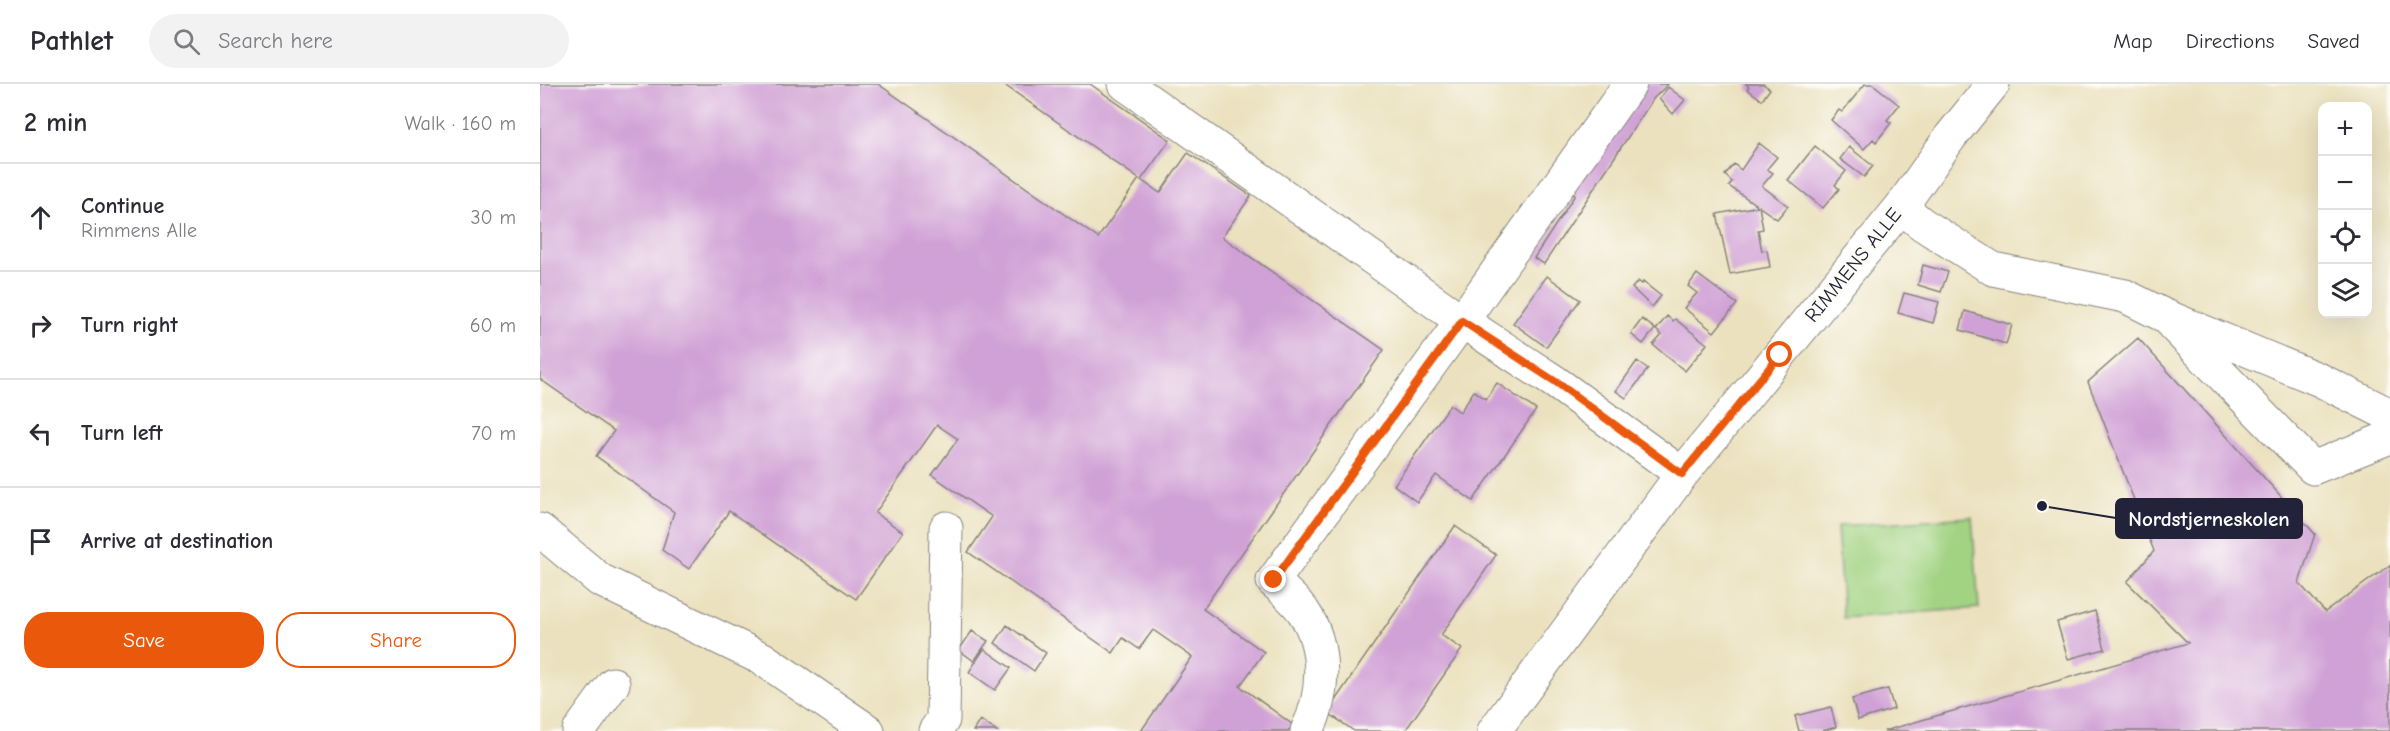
<!DOCTYPE html>
<html lang="en">
<head>
<meta charset="utf-8">
<style>
	:root { --surface:#fff; --page:#f2f2f3; --text:#2b2b33; --muted:#7c7c81; --line:#e1e1e2; --accent:#ea580c }
	body { margin:0; font-family:"Comic Neue",sans-serif; background:var(--page); color:var(--text) }
	.controls { position:absolute; right:18px; top:18px; display:grid; overflow:hidden; border-radius:12px; box-shadow:0 6px 24px #0002 }
	.controls button { width:54px; height:54px; display:grid; place-items:center; padding:0; border:0; border-bottom:2px solid var(--line); background:var(--surface); color:var(--text); font:30px sans-serif }
	.stop { position:absolute; width:18px; height:18px; margin:-14px; border:4px solid #ea580c; border-radius:50%; background:#fff }
	.stop.end { background:#ea580c; border-color:#fff; box-shadow:0 2px 6px #0008 }
	.list { margin:0; padding:0; list-style:none }
	h2 { display:flex; justify-content:space-between; align-items:center; height:78px; margin:0; padding:0 24px; font-size:26px }
	h2 small { font-size:20px; font-weight:400; color:var(--muted) }
	.list li { display:grid; grid-template-columns:39px 1fr auto; gap:18px; align-items:center; box-sizing:border-box; height:108px; padding:0 24px; border-top:2px solid var(--line) }
	.list b { display:block; font-size:22px; white-space:nowrap }
	.list p { margin:0; font-size:20px; white-space:nowrap; color:var(--muted) }
	.list em { font-size:20px; font-style:normal; color:var(--muted) }
	.actions { display:flex; gap:12px; padding:18px 24px }
	.actions a { flex:1; padding:14px 0; border:2px solid var(--accent); border-radius:24px; text-align:center; font-size:21px; color:var(--accent) }
	.actions .main { background:var(--accent); color:#fff }
	.icon { flex:none; width:33px; height:33px; fill:none; stroke:currentColor; stroke-width:2; stroke-linecap:round; stroke-linejoin:round }
	.map { position:relative; flex:none; width:1850px; height:647px; overflow:hidden }
	header { display:flex; align-items:center; gap:36px; box-sizing:border-box; height:84px; padding:0 30px; background:var(--surface); border-bottom:2px solid var(--line) }
	header strong { font-size:28px }
	nav { display:flex; gap:33px; margin-inline-start:auto; font-size:21px }
	.search { width:420px; height:54px; background:var(--page); display:flex; align-items:center; gap:15px; box-sizing:border-box; padding:0 21px; border-radius:33px; color:var(--muted); font-size:22px }
	main { display:flex }
	aside { flex:1; background:var(--surface) }
	.map>svg:first-child { display:block }
	.green { fill:#a2d382; stroke:#627a5e; stroke-width:1.5 }
	.building { fill:#d0a1d6 }
	.lines { fill:none; stroke-linecap:round; stroke-linejoin:round }
	.minor-casing { stroke:#86827c; stroke-width:35 }
	.minor { stroke:#fff; stroke-width:33 }
	.route { stroke:#ea580c; stroke-width:8 }
	.labels { text-anchor:middle; dominant-baseline:central; stroke-width:6; stroke-linejoin:round; paint-order:stroke }
	.street-label { font-size:20px; fill:#22223b; stroke:#fdfcf7 }
	.leader { fill:none; stroke:#22223b; stroke-width:2 }
	.callout-dot { fill:#22223b; stroke:#fdfcf7; stroke-width:2 }
	.callout { fill:#22223b; stroke:#22223b; stroke-width:2 }
	.callout-label { font-size:21px; text-anchor:middle; font-weight:bold; fill:#fff }
</style>
</head>
<body>
<header>
<strong>Pathlet</strong>
<div class="search"><svg class="icon" aria-label="search" viewBox="0 0 24 24"><circle cx="10" cy="10" r="6"/><path d="M15 15l6 6"/></svg>Search here</div>
<nav><a>Map</a><a>Directions</a><a>Saved</a></nav>
</header>
<main>
<aside>
<h2>2 min<small>Walk · 160 m</small></h2>
<ul class="list">
<li><svg class="icon" aria-label="ahead" viewBox="0 0 24 24"><path d="M12 20V5M6 11l6-6 6 6"/></svg><div><b>Continue</b><p>Rimmens Alle</p></div><em>30 m</em></li>
<li><svg class="icon" aria-label="right" viewBox="0 0 24 24"><path d="M7 20v-9h11M14 6l5 5-5 5"/></svg><div><b>Turn right</b></div><em>60 m</em></li>
<li><svg class="icon" aria-label="left" viewBox="0 0 24 24"><path d="M17 20v-9H6M10 6l-5 5 5 5"/></svg><div><b>Turn left</b></div><em>70 m</em></li>
<li><svg class="icon" aria-label="arrive" viewBox="0 0 24 24"><path d="M6 21V4h12l-3 4 3 4H6"/></svg><div><b>Arrive at destination</b></div></li>
</ul>
<div class="actions"><a class="main">Save</a><a>Share</a></div>
</aside>
<div class="map">
<svg width="1850" height="647" viewBox="0 0 1850 647">
	<rect width="100%" height="100%" fill="#fdfcf7"/>
	<filter id="ink" filterUnits="userSpaceOnUse"><feTurbulence type="fractalNoise" baseFrequency=".0167" numOctaves="2"/><feDisplacementMap in="SourceGraphic" scale="12" xChannelSelector="R" yChannelSelector="G"/><feConvolveMatrix kernelMatrix="1 2 1 2 8 2 1 2 1" color-interpolation-filters="sRGB"/></filter>
	<filter id="wash" filterUnits="userSpaceOnUse"><feTurbulence type="fractalNoise" baseFrequency=".008" numOctaves="4" result="noise"/><feDisplacementMap in="SourceGraphic" scale="24" xChannelSelector="R" yChannelSelector="G"/><feGaussianBlur stdDeviation="1.35" result="paint"/><feColorMatrix in="noise" values="0 0 0 0 0 0 0 0 0 0 0 0 0 0 0 0 0 1.4 0 .05"/><feComposite in="paint" operator="in"/></filter>
	<g filter="url(#wash)">
		<rect width="100%" height="100%" fill="#ebe1be"/>
		<path class="green" d="M1432,433L1439,524L1303,534L1297,442Z"/>
		<g id="blocks">
			<path class="building" d="M0,0H338L558,154L599,95L463,0H550L630,56L601,96L620,109L648,69L711,112L682,153L844,266L663,525L724,568L700,602L753,641L748,647H601L652,573L613,546L599,565L583,554L573,569L428,468L452,433L392,391L418,355L397,341L335,429L363,448L316,515L189,427L149,485L122,466L134,428L56,372L74,347L0,295Z
				M1102,0H1128L1113,15L1004,180L994,174L1035,111L1027,106Z
				M1206,0H1223L1230,5L1222,16L1207,5L1209,3Z
				M1325,0H1333L1359,21L1347,36L1351,39L1336,58L1333,55L1324,65L1291,36L1299,26L1302,28Z
				M1128,3L1145,16L1133,30L1119,15Z
				M1219,59L1237,73L1227,85L1233,89L1222,102L1248,122L1237,135L1189,102L1192,98L1185,91L1194,80L1201,86Z
				M1275,62L1306,87L1295,101L1299,105L1283,124L1248,96Z
				M1309,63L1333,82L1324,93L1300,75Z
				M1219,122L1223,145L1218,146L1222,167L1227,166L1230,183L1190,190L1177,130Z
				M1383,181L1408,188L1401,208L1378,201Z
				M1157,190L1197,220L1174,248L1144,224L1157,209L1148,202Z
				M1007,192L1040,216L1006,263L973,239Z
				M1098,197L1102,200L1103,198L1121,212L1112,223L1092,204Z
				M1364,209L1399,218L1393,239L1358,229Z
				M1425,227L1472,241L1466,260L1420,246Z
				M1127,232L1133,237L1135,235L1167,260L1145,287L1113,261L1122,251L1116,246Z
				M1102,235L1115,245L1103,260L1091,250Z
				M1598,254L1775,450L1759,499L1785,528L1850,481V647H1344L1648,559L1587,498L1614,467L1548,298Z
				M1097,277L1108,285L1086,314L1076,307Z
				M957,299L996,326L933,417L896,391L877,418L854,401L910,321L920,328L934,307L946,315Z
				M915,442L956,471L901,551L922,565L865,647H814L787,628Z
				M1555,527L1565,565L1528,575L1517,538Z
				M467,541L506,569L494,587L455,559Z
				M432,547L448,557L434,577L419,566Z
				M444,565L471,584L455,606L429,588Z
				M1348,605L1354,625L1318,636L1312,615Z
				M1291,623L1296,643L1282,647H1259L1255,632Z
				M440,636L457,647H433Z"/>
		</g>
	</g>
	<g filter="url(#ink)">
		<use href="#blocks" fill-opacity="0" stroke="#86827c" stroke-width="1.5"/>
		<g class="lines">
			<defs>
				<path id="minor" d="M585,0L922,237L1015,298L1142,390
					M1361,123L1382,140L1453,185L1585,212L1623,231L1780,296L1850,331
					M1633,241L1773,384L1850,353
					M0,446L60,496L223,575L328,647
					M39,647L73,600
					M395,647L403,636L406,444
					M767,647C785,610 787,562 763,527C755,516 743,506 733,497L922,237L1090,0
					M954,647L1142,390L1361,123L1411,52L1453,0"/>
			</defs>
			<use href="#minor" class="minor-casing"/>
			<use href="#minor" class="minor"/>
		</g>
	</g>
	<g class="lines" filter="url(#ink)">
		<path class="route" d="M734,496L922,237L1016,298L1142,390L1240,271"/>
	</g>
	<g class="labels">
		<g class="street-label">
			<text transform="translate(1313 181) rotate(-51)">RIMMENS ALLE</text>
		</g>
	</g>
	<path class="leader" d="M1502 422L1576 434"/>
	<circle class="callout-dot" cx="1502" cy="422" r="6"/>
	<rect class="callout" x="1576" y="415" width="186" height="39" rx="6"/>
	<g class="callout-label">
		<text x="1669" y="442">Nordstjerneskolen</text>
	</g>
</svg>
<div class="controls">
<button>+</button>
<button>−</button>
<button><svg class="icon" aria-label="locate" viewBox="0 0 24 24"><circle cx="12" cy="12" r="6"/><path d="M12 2v4M12 18v4M2 12h4M18 12h4"/></svg></button>
<button><svg class="icon" aria-label="layers" viewBox="0 0 24 24"><path d="M12 4l9 5-9 5-9-5zM3 14l9 5 9-5"/></svg></button>
</div>
<div class="stop" style="left:1240px;top:271px"></div>
<div class="stop end" style="left:734px;top:496px"></div>
</div>
</main>
</body>
</html>
